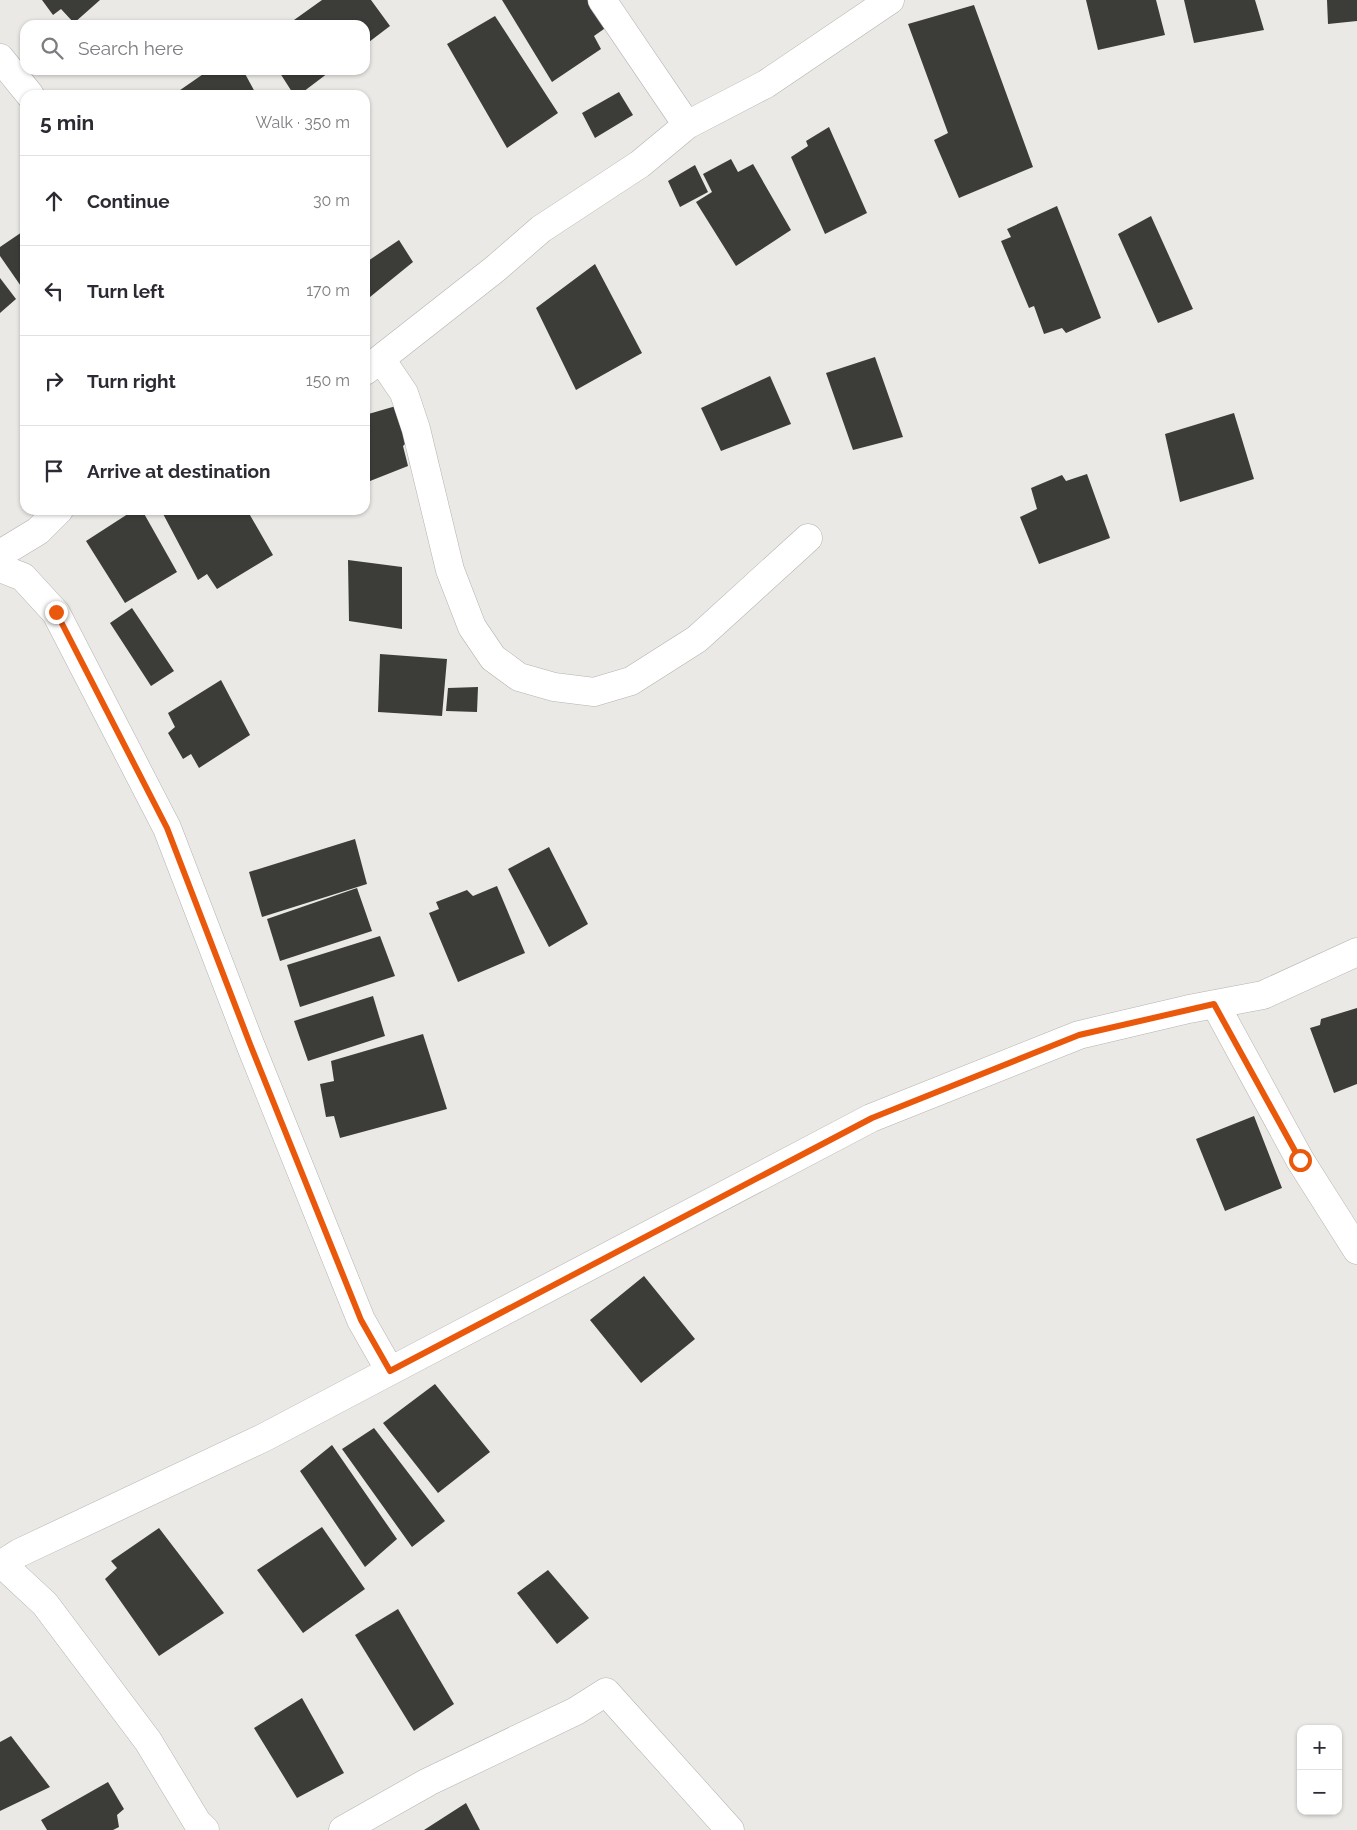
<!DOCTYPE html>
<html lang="en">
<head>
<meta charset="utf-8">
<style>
	:root { --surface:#fff; --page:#f7f7f7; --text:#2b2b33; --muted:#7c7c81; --line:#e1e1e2 }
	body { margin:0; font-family:Raleway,sans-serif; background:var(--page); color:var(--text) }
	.controls { position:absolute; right:15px; bottom:15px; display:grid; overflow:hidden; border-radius:10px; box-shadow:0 1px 4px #0004 }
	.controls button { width:45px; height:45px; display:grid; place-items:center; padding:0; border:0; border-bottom:1px solid var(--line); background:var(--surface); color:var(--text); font:25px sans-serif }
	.stop { position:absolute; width:15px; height:15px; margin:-11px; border:4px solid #ea580c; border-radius:50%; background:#fff }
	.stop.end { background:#ea580c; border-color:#fff; box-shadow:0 1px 5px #0008 }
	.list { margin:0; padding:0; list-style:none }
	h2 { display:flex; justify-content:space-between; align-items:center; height:65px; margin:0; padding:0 20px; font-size:21px }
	h2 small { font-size:16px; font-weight:400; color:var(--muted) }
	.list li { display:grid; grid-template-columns:32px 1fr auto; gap:15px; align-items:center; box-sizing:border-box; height:90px; padding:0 20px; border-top:1px solid var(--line) }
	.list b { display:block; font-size:19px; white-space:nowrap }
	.list em { font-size:16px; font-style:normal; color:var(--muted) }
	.icon { flex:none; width:28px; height:28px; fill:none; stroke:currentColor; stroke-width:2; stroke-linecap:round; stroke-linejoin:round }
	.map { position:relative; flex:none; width:1357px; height:1830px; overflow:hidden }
	.search { position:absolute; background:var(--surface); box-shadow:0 1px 4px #0004; left:20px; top:20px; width:350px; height:55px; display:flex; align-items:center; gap:12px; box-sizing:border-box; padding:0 18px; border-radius:15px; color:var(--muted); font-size:19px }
	.panel { position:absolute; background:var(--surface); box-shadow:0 1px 4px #0004; left:20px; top:90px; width:350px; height:425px; border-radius:15px }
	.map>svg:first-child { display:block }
	.building { fill:#3c3c39 }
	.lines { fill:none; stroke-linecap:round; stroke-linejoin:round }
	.street-casing { stroke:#b3b3b0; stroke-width:29 }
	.street { stroke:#fff; stroke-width:28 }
	.route { stroke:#ea580c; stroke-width:6 }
</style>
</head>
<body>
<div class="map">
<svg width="1357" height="1830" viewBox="0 0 1357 1830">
	<rect width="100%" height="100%" fill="#eae9e6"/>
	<path class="building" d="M42,0H100L74,23L61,9L53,15Z
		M322,0H371L390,26L365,45V25H287Z
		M502,0H596L611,24L594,36L601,49L552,82Z
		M1086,0H1156L1165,35L1098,50Z
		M1184,0H1255L1264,30L1194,43Z
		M1327,0H1357V21L1328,24Z
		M974,5L1033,167L959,198L934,140L948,133L908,24Z
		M495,16L558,113L507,148L447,44Z
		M209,70H243L256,94L173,95Z
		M278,70H332L299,95H294Z
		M619,92L633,115L595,138L582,113Z
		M829,127L867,213L825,234L791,157L808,146L806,141Z
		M731,159L738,172L753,164L791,230L736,266L696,202L712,192L703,174Z
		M695,165L708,192L680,207L668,181Z
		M1057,206L1101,318L1066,333L1062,328L1044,334L1034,306L1029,308L1001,241L1011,237L1007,229Z
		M1151,216L1193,309L1158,323L1118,234Z
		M25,230V292L0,256V247Z
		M399,240L413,262L370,297L365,289V263Z
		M595,264L642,353L576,390L536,308Z
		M0,278L16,299L0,313Z
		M875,357L903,437L853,450L826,373Z
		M770,376L791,424L721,451L701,408Z
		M396,406L408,441L403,446L408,466L365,483V415Z
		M1234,413L1254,479L1180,502L1165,434Z
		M1087,474L1110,538L1039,564L1020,517L1037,509L1031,488L1062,475L1066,481Z
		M134,510H142L177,572L125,603L86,541Z
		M161,510H247L273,555L217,589L207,574L198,580Z
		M348,560L402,567V629L349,621Z
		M132,608L174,671L151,686L110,623Z
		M380,654L447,659L442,716L378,712Z
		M221,680L250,735L199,768L191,754L183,759L168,733L175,727L168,713Z
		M478,687L477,712L446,711L448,688Z
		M355,839L367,884L262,917L249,872Z
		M549,847L588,924L549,947L508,869Z
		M497,886L525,953L458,982L429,913L439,909L436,902L467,890L473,896Z
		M357,888L372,931L280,961L267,919Z
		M380,936L395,976L300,1007L287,965Z
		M373,996L385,1036L308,1061L294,1021Z
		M1357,1008V1084L1334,1093L1310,1028L1320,1025L1321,1019Z
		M423,1034L447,1109L340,1138L334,1116L326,1117L320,1084L334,1081L331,1061Z
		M1254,1116L1282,1188L1225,1211L1196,1139Z
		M644,1276L695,1339L641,1383L590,1320Z
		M435,1384L490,1452L438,1493L383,1423Z
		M374,1428L445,1521L412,1547L342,1449Z
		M332,1445L397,1539L365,1567L300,1471Z
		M322,1527L365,1589L303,1633L257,1570Z
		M159,1528L224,1613L159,1656L105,1579L117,1568L111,1561Z
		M548,1570L589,1618L557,1644L517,1593Z
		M398,1609L454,1704L414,1731L355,1635Z
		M302,1698L344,1773L297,1798L254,1728Z
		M11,1736L50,1787L0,1811V1742Z
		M108,1782L124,1809L117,1815L119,1827L113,1830H47L41,1820Z
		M466,1803L480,1830H424Z"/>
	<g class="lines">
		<defs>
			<path id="street" d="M602,0L687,125
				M0,58L30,95
				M381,359L404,393L416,429L450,570L472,627L493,658L519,677L554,687L594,692L631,681L697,639L808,538
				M365,371L495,269L541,229L640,164L687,125L766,84L890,0
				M0,554L38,531L59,510
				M0,568L23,577L56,613L167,828L250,1044L361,1320L390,1371L871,1118L1079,1035L1189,1009L1263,995L1357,952
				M1215,1004L1300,1160L1357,1250
				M205,1830L197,1822L148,1741L45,1604L2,1564L19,1553L263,1438L390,1371
				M343,1830L428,1782L576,1711L606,1692L730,1830"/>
		</defs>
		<use href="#street" class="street-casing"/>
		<use href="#street" class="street"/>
	</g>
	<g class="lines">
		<path class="route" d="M56,612L167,828L250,1044L361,1320L390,1371L872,1118L1079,1035L1214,1004L1300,1160"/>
	</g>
</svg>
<div class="controls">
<button>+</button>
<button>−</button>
</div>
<div class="stop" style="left:1300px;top:1160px"></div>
<div class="stop end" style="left:56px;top:612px"></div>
<div class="search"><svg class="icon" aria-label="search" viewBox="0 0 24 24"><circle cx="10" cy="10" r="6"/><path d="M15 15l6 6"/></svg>Search here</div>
<section class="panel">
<h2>5 min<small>Walk · 350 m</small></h2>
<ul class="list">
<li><svg class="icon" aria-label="ahead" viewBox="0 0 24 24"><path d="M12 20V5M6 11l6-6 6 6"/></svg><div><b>Continue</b></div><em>30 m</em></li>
<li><svg class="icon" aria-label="left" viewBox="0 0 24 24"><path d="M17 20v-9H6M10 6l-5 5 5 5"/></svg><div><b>Turn left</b></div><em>170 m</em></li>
<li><svg class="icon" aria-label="right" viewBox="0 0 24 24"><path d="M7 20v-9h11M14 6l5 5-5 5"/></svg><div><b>Turn right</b></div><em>150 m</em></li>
<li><svg class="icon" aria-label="arrive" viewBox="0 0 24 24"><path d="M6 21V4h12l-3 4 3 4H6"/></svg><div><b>Arrive at destination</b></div></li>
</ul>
</section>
</div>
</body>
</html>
